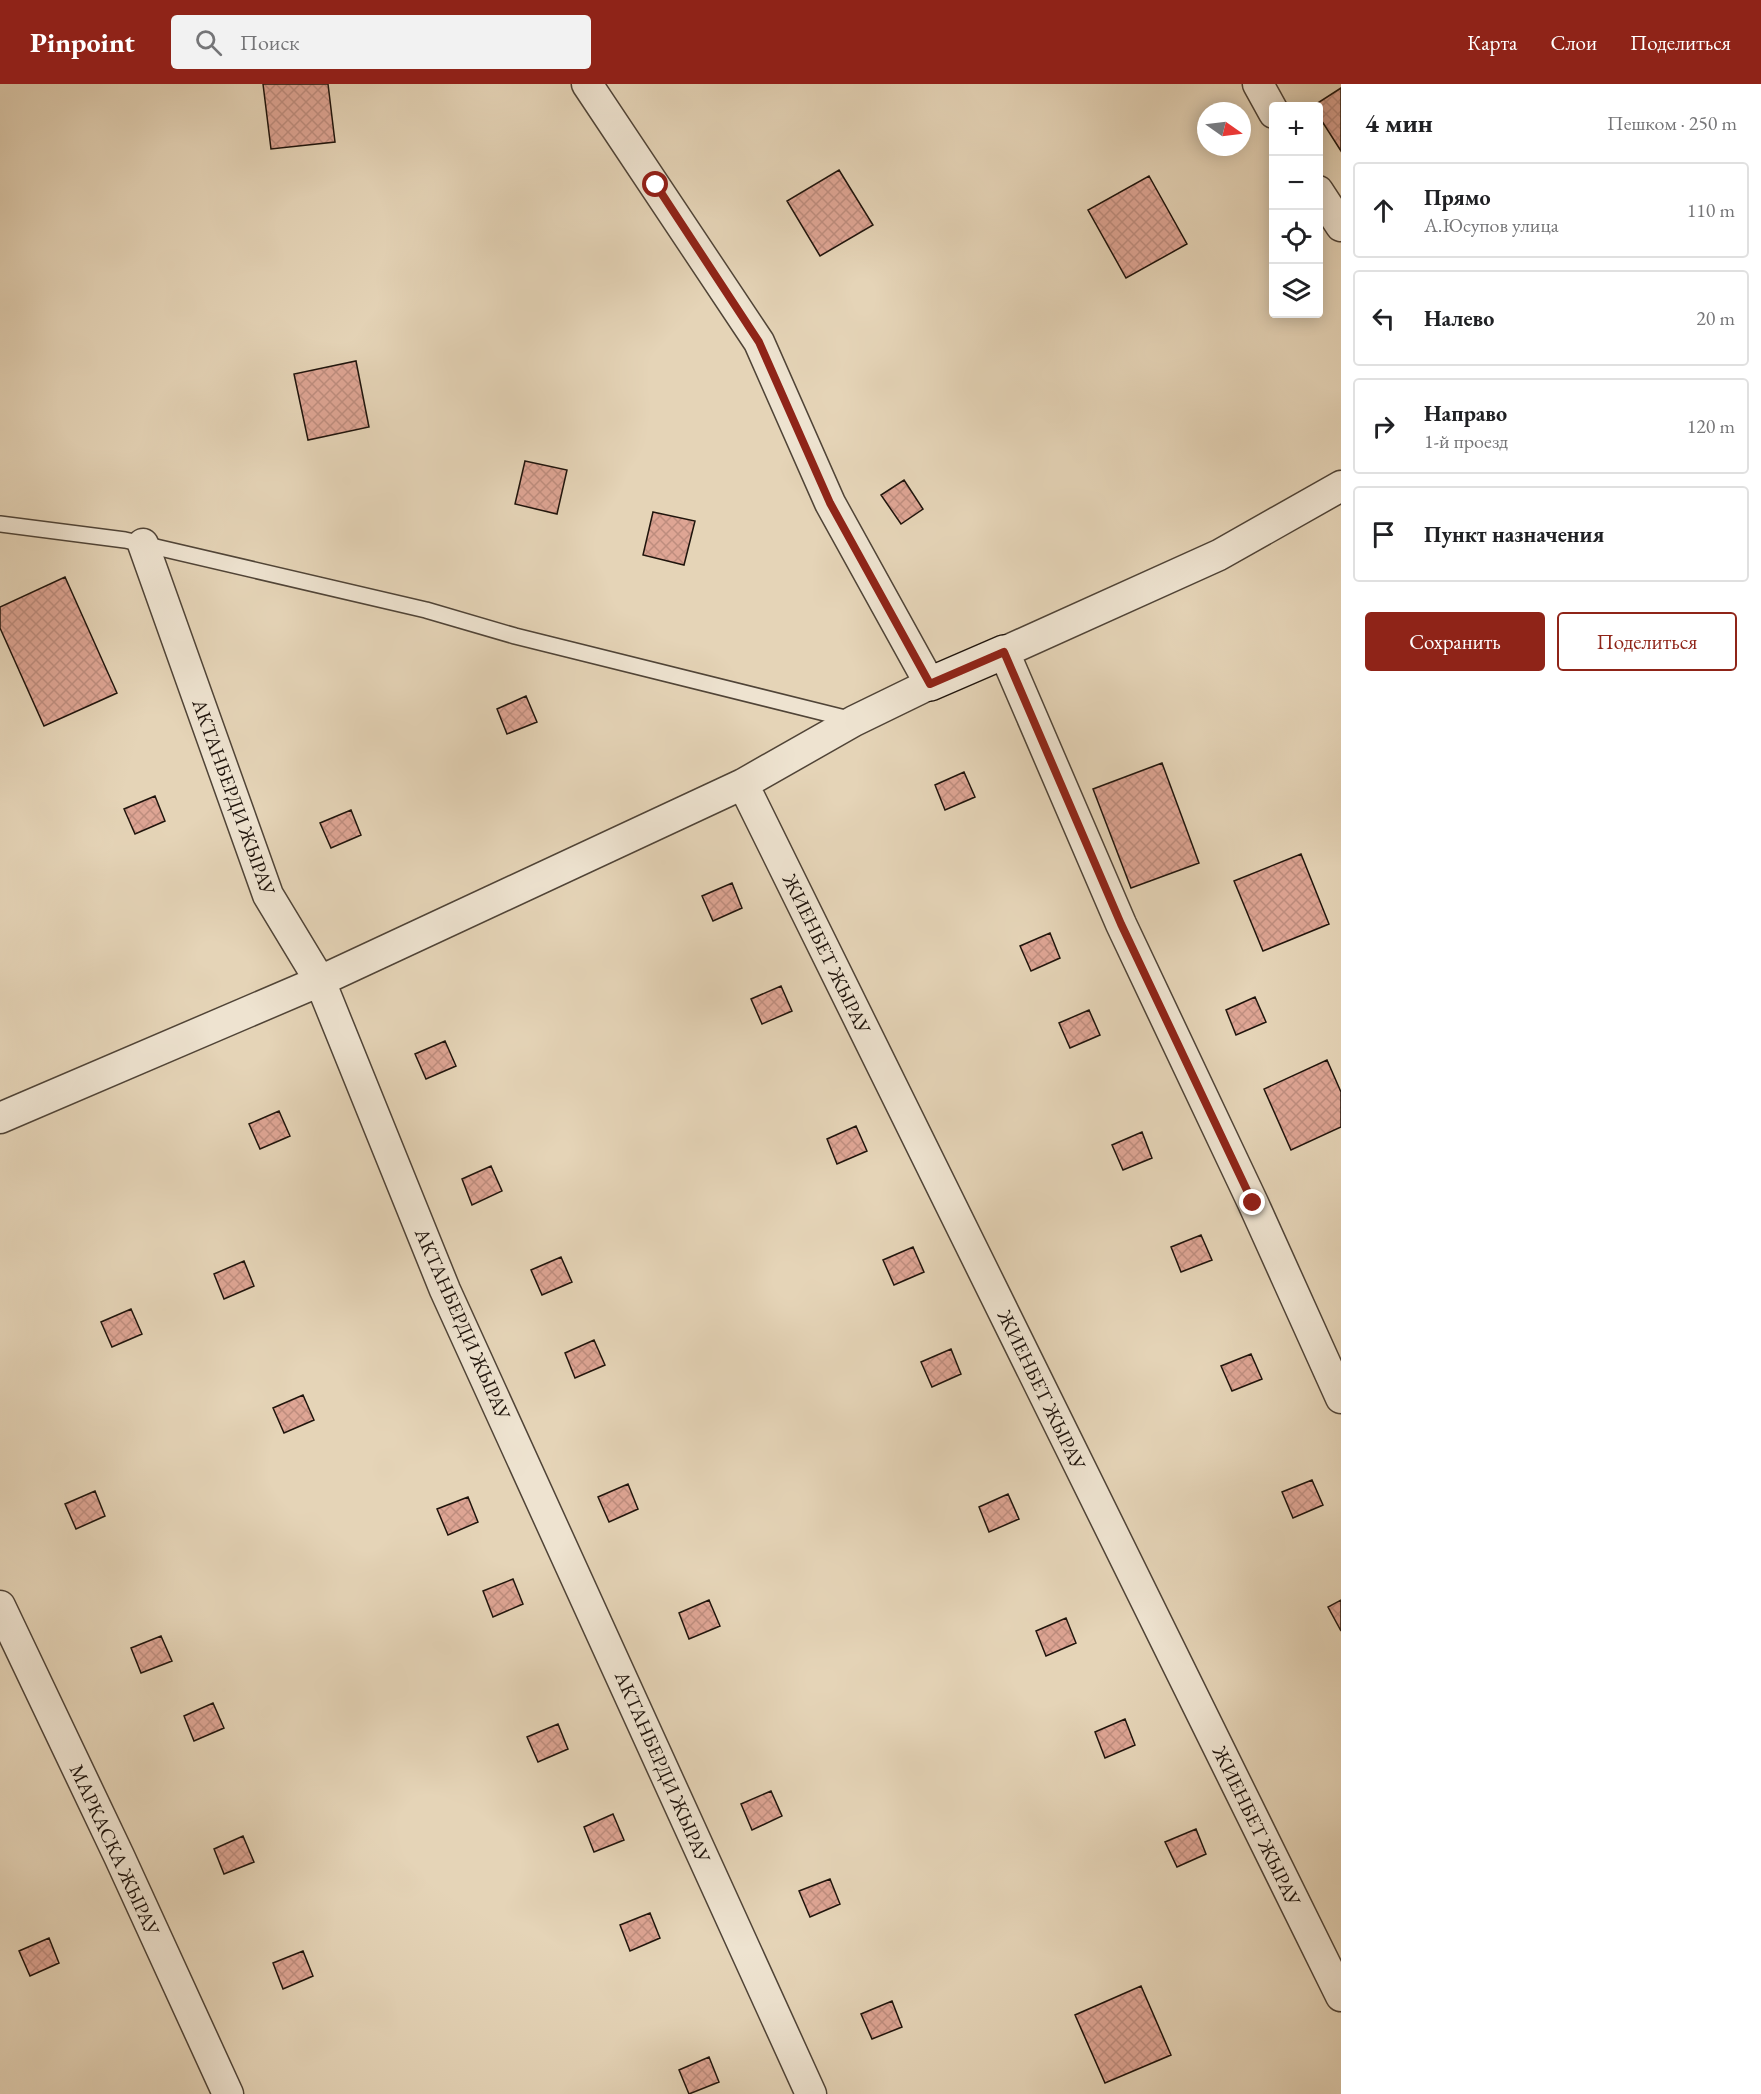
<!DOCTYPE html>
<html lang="ru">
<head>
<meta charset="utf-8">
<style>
	:root { --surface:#fff; --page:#f2f2f2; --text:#202124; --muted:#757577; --line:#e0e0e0; --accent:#8f2418 }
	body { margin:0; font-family:"EB Garamond",serif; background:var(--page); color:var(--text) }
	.controls { position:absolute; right:18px; top:18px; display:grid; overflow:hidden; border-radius:6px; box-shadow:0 3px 15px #0003 }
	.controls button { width:54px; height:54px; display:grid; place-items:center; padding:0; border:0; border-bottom:2px solid var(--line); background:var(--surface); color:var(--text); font:30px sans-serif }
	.compass { position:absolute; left:1197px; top:18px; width:54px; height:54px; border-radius:50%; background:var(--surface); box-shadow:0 3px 15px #0003; rotate:104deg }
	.stop { position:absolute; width:18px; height:18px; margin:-14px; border:4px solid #8f2418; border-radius:50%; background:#fff }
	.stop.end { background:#8f2418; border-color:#fff; box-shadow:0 2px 6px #0008 }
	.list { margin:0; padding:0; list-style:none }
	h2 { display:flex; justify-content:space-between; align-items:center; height:78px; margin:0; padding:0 24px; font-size:26px }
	h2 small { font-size:20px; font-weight:400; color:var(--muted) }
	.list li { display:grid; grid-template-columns:39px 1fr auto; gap:18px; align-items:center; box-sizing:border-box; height:96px; margin:0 12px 12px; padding:0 12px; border:2px solid var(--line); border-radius:6px }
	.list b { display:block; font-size:22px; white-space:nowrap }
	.list p { margin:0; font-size:20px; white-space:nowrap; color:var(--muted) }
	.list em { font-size:20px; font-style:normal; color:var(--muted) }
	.actions { display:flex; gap:12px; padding:18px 24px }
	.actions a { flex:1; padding:14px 0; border:2px solid var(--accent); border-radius:6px; text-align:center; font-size:21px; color:var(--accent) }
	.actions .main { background:var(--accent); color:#fff }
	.icon { flex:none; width:33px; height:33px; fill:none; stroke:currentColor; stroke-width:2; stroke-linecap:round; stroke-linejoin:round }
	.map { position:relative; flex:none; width:1341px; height:2010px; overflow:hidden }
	header { display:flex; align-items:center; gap:36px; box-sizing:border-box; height:84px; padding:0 30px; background:var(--accent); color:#fff }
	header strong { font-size:28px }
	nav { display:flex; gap:33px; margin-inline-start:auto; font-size:21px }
	.search { width:420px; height:54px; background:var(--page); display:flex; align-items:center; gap:15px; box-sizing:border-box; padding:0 21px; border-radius:6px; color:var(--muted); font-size:22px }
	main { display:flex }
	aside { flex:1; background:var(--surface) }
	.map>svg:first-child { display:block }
	.building { fill:url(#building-cross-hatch); stroke:#1f140c; stroke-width:1.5 }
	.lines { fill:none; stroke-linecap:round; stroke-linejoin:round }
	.lane-casing { stroke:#504437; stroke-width:18 }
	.street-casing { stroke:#504437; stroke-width:33 }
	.secondary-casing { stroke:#1f140c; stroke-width:36 }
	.lane { stroke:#eee3d0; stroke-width:15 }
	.street { stroke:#eee3d0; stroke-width:30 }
	.secondary { stroke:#eee3d0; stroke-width:33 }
	.route { stroke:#8f2418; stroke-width:8 }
	.labels { text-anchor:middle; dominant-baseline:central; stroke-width:5; stroke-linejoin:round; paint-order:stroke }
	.street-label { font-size:20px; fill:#1f140c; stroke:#eee3d0 }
</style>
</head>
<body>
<header>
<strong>Pinpoint</strong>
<div class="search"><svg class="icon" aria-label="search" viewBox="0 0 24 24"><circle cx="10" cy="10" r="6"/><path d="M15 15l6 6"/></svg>Поиск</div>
<nav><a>Карта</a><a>Слои</a><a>Поделиться</a></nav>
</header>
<main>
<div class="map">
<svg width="1341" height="2010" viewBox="0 0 1341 2010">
	<defs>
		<pattern id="building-cross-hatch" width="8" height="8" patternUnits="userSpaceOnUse" patternTransform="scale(1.5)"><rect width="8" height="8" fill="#dea594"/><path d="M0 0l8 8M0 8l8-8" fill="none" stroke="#be8d7e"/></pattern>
	</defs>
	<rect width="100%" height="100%" fill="#e5d4b7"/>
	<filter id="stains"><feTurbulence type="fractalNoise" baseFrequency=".00333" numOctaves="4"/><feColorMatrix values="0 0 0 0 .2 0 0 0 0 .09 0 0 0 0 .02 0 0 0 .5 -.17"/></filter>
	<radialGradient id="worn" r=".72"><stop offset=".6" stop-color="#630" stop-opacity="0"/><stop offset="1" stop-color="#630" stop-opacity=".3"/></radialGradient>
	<path class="building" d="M263,0H328L335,58L271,65Z
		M1341,4V67L1318,31V22H1313Z
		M839,86L873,141L820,172L787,117Z
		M1149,92L1187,160L1126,194L1088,126Z
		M356,277L369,343L308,356L294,290Z
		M525,377L567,386L557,430L515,420Z
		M904,396L923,425L901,440L881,411Z
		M653,428L695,437L684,481L643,471Z
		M65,493L117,609L44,642L0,544V523Z
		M526,612L537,638L507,650L497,625Z
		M1162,679L1199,779L1131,804L1093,705Z
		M964,688L975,713L945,726L935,701Z
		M155,712L165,737L135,750L124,725Z
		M351,726L361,751L331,764L320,739Z
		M1301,770L1329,840L1263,867L1234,797Z
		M732,799L742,824L713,837L702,812Z
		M1050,849L1060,874L1031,887L1020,862Z
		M781,902L792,927L762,940L751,915Z
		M1255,913L1266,938L1236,951L1226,926Z
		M1089,926L1100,951L1070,964L1059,939Z
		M445,957L456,982L426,995L415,970Z
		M1327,976L1341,1008V1043L1291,1066L1264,1005Z
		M279,1027L290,1052L260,1065L249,1040Z
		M856,1042L867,1067L837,1080L827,1055Z
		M1142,1048L1152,1074L1123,1086L1112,1061Z
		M491,1082L502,1107L472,1121L462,1095Z
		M1201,1151L1212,1176L1181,1188L1171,1163Z
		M913,1163L924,1188L894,1201L883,1176Z
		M561,1173L572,1198L542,1211L531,1186Z
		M244,1177L254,1202L224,1215L214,1190Z
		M131,1225L142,1250L112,1263L101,1238Z
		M594,1256L605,1281L575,1294L565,1269Z
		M951,1265L961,1290L932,1303L921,1278Z
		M1251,1270L1262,1295L1232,1307L1221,1282Z
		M303,1311L314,1336L284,1349L273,1324Z
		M1312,1396L1323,1421L1293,1434L1282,1408Z
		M628,1400L638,1425L609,1438L598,1413Z
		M95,1407L105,1432L76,1445L65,1420Z
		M1008,1410L1019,1435L989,1448L979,1423Z
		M468,1413L478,1438L448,1451L437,1425Z
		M513,1495L523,1520L493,1533L483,1507Z
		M709,1516L720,1542L689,1555L679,1529Z
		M1341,1516V1547L1328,1523Z
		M1066,1534L1076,1559L1046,1572L1036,1547Z
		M161,1552L172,1577L141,1589L131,1564Z
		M213,1619L224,1644L194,1657L184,1632Z
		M1125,1635L1135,1661L1105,1674L1095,1648Z
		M558,1640L568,1665L538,1678L527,1653Z
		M771,1707L782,1732L752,1746L741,1720Z
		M613,1730L624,1756L594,1768L584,1743Z
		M1196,1745L1206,1770L1177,1783L1165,1758Z
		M243,1752L254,1778L224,1790L214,1765Z
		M830,1795L840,1820L810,1833L799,1807Z
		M650,1829L660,1854L630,1867L620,1841Z
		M49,1854L59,1879L30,1892L19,1867Z
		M303,1867L313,1892L283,1905L273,1879Z
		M1141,1902L1171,1971L1105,1999L1075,1931Z
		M892,1917L902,1943L872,1955L861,1930Z
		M709,1973L719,1998L689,2010L679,1986Z"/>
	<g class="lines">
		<defs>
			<path id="lane" d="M0,440L125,456L143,460L426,526L515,552L853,636"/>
			<path id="street" d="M1258,0L1274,29
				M1318,107L1341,142
				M1341,402L1219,471L1004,568L1121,840L1253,1119L1341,1314
				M143,460L268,811L320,897L445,1206L811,2010
				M743,700L1341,1912
				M0,1034L320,897L743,700L854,637L930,600L830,419L759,258L587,0
				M0,1522L119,1772L228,2010"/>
			<path id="secondary" d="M930,600L1004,568"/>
		</defs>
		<use href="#lane" class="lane-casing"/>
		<use href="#street" class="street-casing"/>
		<use href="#secondary" class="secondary-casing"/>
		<use href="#lane" class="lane"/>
		<use href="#street" class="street"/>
		<use href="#secondary" class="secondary"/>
	</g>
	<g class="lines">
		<path class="route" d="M656,101L759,258L830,419L930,600L1004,568L1121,840L1253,1119"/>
	</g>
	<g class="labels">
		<g class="street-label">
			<text transform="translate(234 713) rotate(70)">АКТАНБЕРДИ ЖЫРАУ</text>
			<text transform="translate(827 870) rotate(64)">ЖИЕНБЕТ ЖЫРАУ</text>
			<text transform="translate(463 1240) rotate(66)">АКТАНБЕРДИ ЖЫРАУ</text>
			<text transform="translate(1042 1306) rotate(64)">ЖИЕНБЕТ ЖЫРАУ</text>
			<text transform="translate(663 1683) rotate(66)">АКТАНБЕРДИ ЖЫРАУ</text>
			<text transform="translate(1257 1742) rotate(64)">ЖИЕНБЕТ ЖЫРАУ</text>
			<text transform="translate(115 1766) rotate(65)">МАРКАСКА ЖЫРАУ</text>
		</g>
	</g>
	<rect width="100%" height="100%" filter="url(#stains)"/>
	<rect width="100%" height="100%" fill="url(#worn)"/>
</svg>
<div class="controls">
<button>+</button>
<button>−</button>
<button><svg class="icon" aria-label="locate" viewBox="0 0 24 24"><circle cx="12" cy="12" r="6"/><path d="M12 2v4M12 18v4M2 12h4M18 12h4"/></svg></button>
<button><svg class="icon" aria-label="layers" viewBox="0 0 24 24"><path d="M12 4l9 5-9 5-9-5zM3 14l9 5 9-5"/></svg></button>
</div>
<svg class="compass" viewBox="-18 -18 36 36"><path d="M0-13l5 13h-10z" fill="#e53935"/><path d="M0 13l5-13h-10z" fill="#757577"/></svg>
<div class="stop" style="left:656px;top:101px"></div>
<div class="stop end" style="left:1253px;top:1119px"></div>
</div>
<aside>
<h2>4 мин<small>Пешком · 250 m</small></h2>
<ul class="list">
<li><svg class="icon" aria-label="ahead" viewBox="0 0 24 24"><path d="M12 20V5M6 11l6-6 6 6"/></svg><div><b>Прямо</b><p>А.Юсупов улица</p></div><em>110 m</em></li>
<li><svg class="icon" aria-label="left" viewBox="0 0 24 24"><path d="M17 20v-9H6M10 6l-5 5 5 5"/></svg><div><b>Налево</b></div><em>20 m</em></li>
<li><svg class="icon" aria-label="right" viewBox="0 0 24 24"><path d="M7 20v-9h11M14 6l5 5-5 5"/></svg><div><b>Направо</b><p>1-й проезд</p></div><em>120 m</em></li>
<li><svg class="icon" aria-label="arrive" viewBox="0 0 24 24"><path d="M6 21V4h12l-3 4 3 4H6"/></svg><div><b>Пункт назначения</b></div></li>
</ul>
<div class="actions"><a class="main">Сохранить</a><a>Поделиться</a></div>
</aside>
</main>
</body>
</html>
